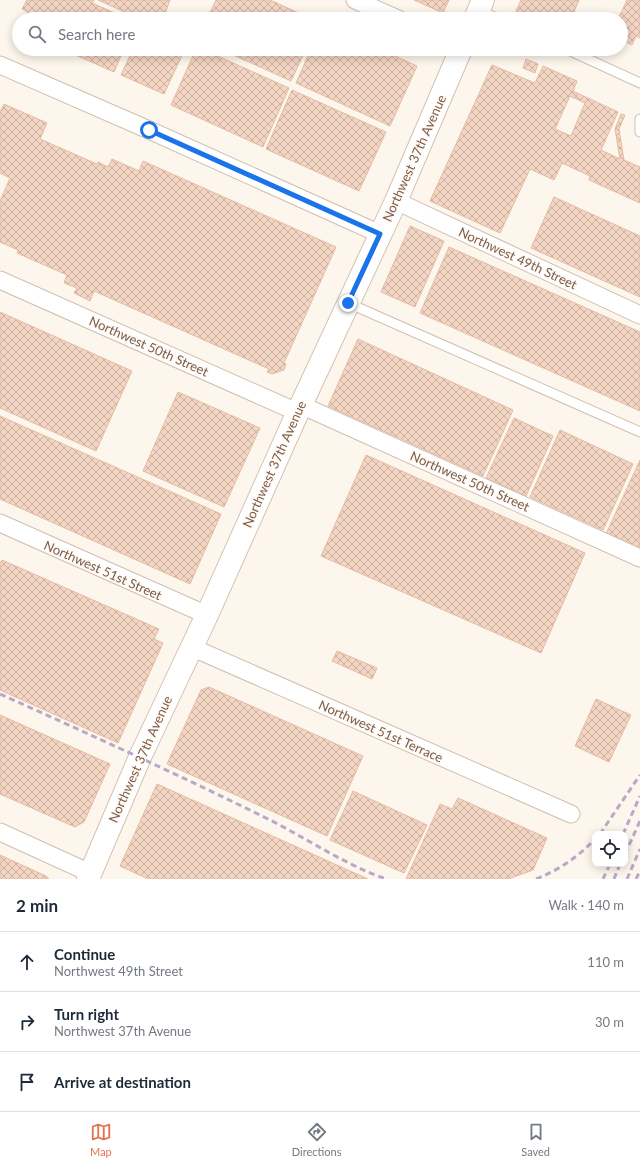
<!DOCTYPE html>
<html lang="en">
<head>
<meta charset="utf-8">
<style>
	:root { --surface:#fff; --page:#f6f6f7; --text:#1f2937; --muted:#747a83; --line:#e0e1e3; --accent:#e76f51 }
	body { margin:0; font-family:Lato,sans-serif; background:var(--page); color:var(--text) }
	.controls { position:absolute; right:12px; bottom:12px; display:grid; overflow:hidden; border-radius:8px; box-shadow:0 2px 10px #0003 }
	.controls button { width:36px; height:36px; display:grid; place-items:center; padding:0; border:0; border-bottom:1px solid var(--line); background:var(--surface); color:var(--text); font:20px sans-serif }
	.stop { position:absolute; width:12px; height:12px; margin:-9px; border:3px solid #1a73e8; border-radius:50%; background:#fff }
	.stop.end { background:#1a73e8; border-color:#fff; box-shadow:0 1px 4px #0008 }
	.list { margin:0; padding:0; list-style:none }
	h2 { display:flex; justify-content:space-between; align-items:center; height:52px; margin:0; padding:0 16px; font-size:17px }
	h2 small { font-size:13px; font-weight:400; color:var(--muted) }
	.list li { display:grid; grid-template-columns:26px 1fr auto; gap:12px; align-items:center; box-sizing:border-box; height:60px; padding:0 16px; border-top:1px solid var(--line) }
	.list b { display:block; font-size:15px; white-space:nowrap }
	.list p { margin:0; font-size:13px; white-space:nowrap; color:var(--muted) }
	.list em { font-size:13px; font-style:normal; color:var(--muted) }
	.icon { flex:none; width:22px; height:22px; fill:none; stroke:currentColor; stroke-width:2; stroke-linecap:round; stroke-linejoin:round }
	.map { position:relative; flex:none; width:640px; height:879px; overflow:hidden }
	.search { position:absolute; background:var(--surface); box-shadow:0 2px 10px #0003; left:12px; right:12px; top:12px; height:44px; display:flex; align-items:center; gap:10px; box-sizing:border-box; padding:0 14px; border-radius:22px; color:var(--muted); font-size:15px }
	.sheet { height:232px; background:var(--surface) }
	nav { display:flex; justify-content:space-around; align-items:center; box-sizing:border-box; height:56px; border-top:1px solid var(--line); background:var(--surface); font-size:11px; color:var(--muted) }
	nav a { display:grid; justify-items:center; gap:2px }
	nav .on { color:var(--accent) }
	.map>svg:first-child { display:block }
	.building { fill:url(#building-cross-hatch); stroke:#e6bba3; fill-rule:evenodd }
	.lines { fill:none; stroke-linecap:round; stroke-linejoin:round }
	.lane-casing { stroke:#d1beb0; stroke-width:11 }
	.street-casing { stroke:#d1beb0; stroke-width:19 }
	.secondary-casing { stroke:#d6c0b0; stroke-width:24 }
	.lane { stroke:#fff; stroke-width:9 }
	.street { stroke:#fff; stroke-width:17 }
	.secondary { stroke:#fff; stroke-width:22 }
	.rail { stroke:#b9a8c9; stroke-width:3; stroke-dasharray:6 4; stroke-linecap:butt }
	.route { stroke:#1a73e8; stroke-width:5 }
	.labels { text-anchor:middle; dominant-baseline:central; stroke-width:3; stroke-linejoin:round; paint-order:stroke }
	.street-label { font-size:13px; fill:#7a5c4d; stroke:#fffaf3 }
</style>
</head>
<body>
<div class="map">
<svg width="640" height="879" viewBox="0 0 640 879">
	<defs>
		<pattern id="building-cross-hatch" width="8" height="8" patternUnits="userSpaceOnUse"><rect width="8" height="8" fill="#f3d5c3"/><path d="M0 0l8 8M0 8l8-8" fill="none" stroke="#cab0a1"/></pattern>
	</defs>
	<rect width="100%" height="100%" fill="#fdf6ec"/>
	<path class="building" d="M27,0H94L92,3L128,19H25L28,12L22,9Z
		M98,0H170L163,19H140Z
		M216,0H270L312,19H207Z
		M414,0H449L443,13Z
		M521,0H579L571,19H533L516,11Z
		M627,0H640V38L636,36L632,45L621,40V19H618Z
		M62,49H124L114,72Z
		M133,49H185L164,94L121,75Z
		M196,49H202L289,88L263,147L171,105Z
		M220,49H306L291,81Z
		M311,49H380L417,66L390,126L296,83Z
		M526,59L538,64L535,73L523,68Z
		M492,65L535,83L543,66L577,81L573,91L618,112L601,150L620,159L615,129L621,114L625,115L619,129L624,160L640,167V203L589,180L590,176L562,163L554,180L530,169L500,233L430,201ZM570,96L585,103L571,136L555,129Z
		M292,90L386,132L359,191L266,149Z
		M4,104L47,123L40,139L97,164L98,162L108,167L112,159L139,171L143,161L336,247L284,363L286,364L284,370L272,374L267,372L269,369L94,291L90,301L74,293L77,288L64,283L67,275L17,253L18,250L0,242V201L10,178L0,173V112Z
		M554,197L640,236V297L531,248Z
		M410,226L444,241L415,307L381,292Z
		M449,247L640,332V411L420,313Z
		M0,312L132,371L96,451L0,408Z
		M358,339L513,410L483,476L328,406Z
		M178,392L260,428L224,507L143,471Z
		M0,416L221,514L190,584L0,499Z
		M514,418L553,436L526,496L486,478Z
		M560,430L633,464L603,530L530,497Z
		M366,455L585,553L541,653L321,556Z
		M640,460V549L606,534Z
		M2,560L159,629L154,639L163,643L118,743L0,690V562H1Z
		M337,651L377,668L372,679L332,661Z
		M209,687L363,756L327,836L167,764L201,690Z
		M596,699L631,715L609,762L575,746Z
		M0,715L110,764L84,822L75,827L0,794Z
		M157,784L368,879H148L120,866Z
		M353,791L427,825L404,873L330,840Z
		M458,798L547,838L533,870L508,879H406L440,804L452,809Z
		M0,855L46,876L49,879H0Z"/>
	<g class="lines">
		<defs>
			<path id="lane" d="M478,10L499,19
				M566,49L640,83
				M640,119V132
				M348,303L640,432"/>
			<path id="street" d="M355,0L398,19
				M0,65L149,130L380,234
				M396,201L640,315
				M0,280L297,412
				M301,405L640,558
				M0,523L207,615
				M191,647L571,814
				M0,832L90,873"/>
			<path id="secondary" d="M475,19L483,0
				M88,879L140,757L207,615L301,405L396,201L461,49"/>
		</defs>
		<use href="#lane" class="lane-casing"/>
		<use href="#street" class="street-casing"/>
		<use href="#secondary" class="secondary-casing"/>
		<use href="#lane" class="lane"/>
		<use href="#street" class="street"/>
		<use href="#secondary" class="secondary"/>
		<path class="rail" d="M0,694C89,734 177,774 264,817C305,837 343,864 386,879
			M600,834L640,775
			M623,834L640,796
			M625,854L640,821
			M536,879C559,870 578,857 595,839
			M603,879L610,864
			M614,879L620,864
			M627,879L640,849
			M636,879L640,871"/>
	</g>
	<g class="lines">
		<path class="route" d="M149,130L380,234L348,303"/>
	</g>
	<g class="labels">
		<g class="street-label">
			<text transform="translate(414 158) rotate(-66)">Northwest 37th Avenue</text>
			<text transform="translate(518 258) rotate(25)">Northwest 49th Street</text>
			<text transform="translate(149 346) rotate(24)">Northwest 50th Street</text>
			<text transform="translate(274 464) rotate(-66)">Northwest 37th Avenue</text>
			<text transform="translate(470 481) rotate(24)">Northwest 50th Street</text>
			<text transform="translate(103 570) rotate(24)">Northwest 51st Street</text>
			<text transform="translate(381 731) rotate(24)">Northwest 51st Terrace</text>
			<text transform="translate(140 759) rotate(-66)">Northwest 37th Avenue</text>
		</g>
	</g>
</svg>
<div class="controls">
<button><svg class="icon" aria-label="locate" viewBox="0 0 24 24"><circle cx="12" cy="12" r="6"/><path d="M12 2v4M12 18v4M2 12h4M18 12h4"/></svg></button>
</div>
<div class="stop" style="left:149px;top:130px"></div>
<div class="stop end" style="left:348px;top:303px"></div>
<div class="search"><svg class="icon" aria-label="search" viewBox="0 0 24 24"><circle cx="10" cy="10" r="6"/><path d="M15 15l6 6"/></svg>Search here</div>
</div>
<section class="sheet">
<h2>2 min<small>Walk · 140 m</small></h2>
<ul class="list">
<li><svg class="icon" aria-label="ahead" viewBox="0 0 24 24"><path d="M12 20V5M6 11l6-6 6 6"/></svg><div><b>Continue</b><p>Northwest 49th Street</p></div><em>110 m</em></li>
<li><svg class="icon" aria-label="right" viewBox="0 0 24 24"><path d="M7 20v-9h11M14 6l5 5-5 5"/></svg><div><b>Turn right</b><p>Northwest 37th Avenue</p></div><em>30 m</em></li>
<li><svg class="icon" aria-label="arrive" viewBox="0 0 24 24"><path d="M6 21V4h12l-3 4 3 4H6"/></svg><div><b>Arrive at destination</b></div></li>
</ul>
</section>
<nav>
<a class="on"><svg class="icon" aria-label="map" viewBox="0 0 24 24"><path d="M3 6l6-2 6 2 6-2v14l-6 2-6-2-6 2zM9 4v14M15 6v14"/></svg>Map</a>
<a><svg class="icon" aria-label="directions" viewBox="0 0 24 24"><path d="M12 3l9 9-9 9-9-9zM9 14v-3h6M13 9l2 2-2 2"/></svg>Directions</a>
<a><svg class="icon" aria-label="saved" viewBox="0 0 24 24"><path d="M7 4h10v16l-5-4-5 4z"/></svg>Saved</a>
</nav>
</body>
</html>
